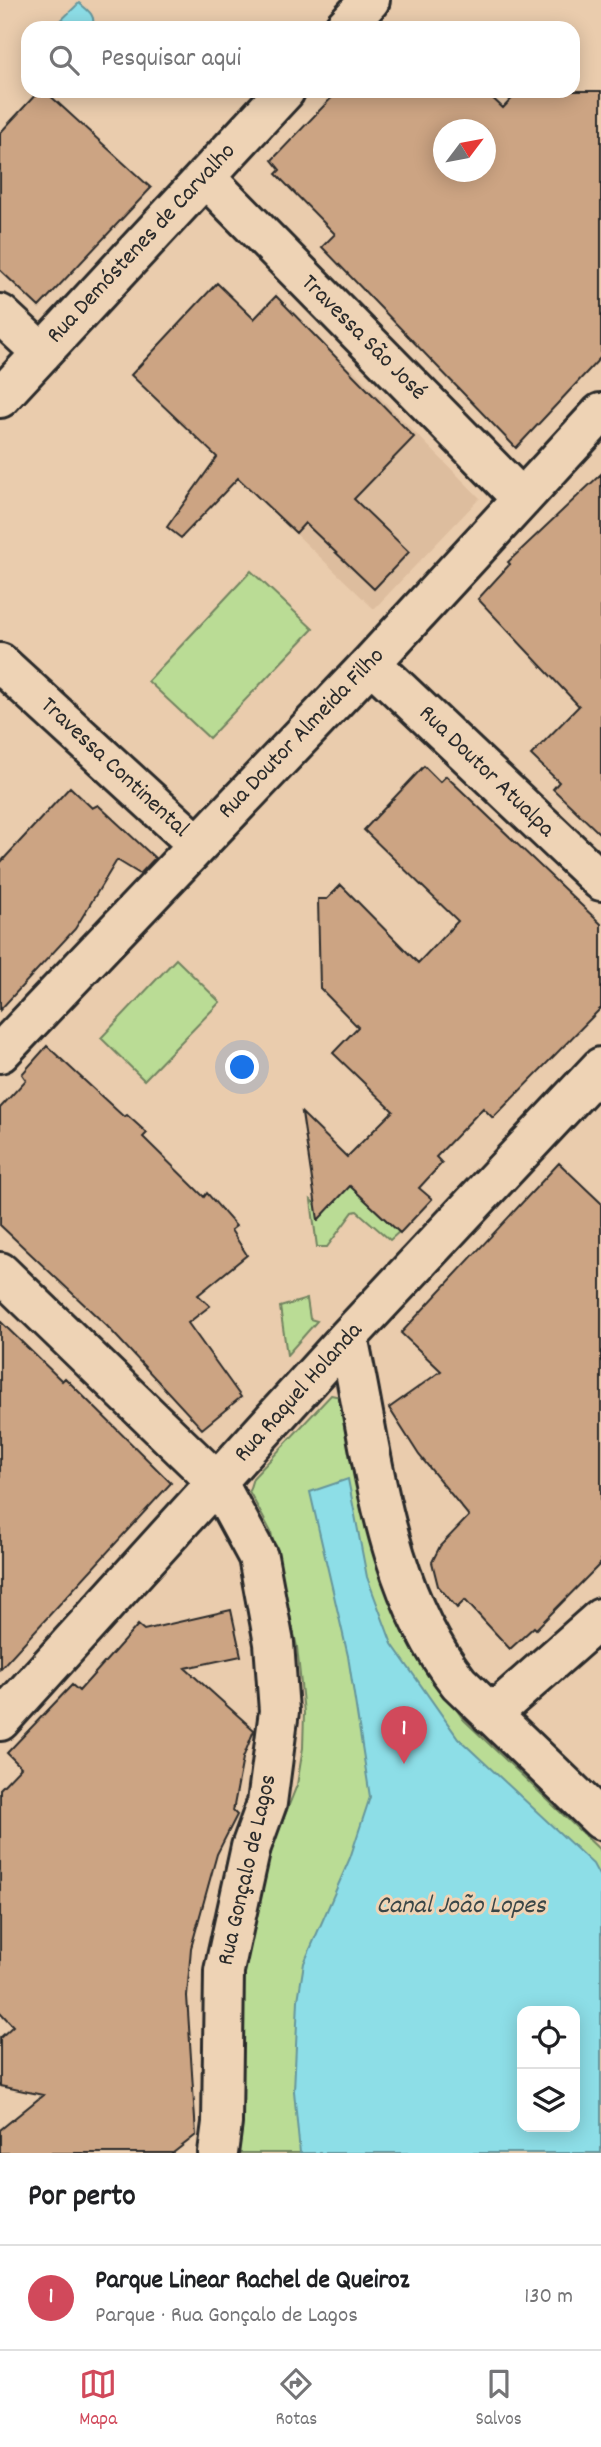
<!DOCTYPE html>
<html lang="pt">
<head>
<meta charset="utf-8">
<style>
	:root { --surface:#fff; --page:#f2f2f2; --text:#202124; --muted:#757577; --line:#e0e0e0; --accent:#d1495b }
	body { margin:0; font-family:Dekko,sans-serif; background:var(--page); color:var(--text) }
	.controls { position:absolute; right:21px; bottom:21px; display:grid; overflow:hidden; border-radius:14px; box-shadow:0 4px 18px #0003 }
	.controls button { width:63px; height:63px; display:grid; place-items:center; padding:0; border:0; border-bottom:2px solid var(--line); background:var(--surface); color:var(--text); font:35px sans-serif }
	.compass { position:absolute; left:433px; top:119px; width:63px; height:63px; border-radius:50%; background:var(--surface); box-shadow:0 4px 18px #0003; rotate:58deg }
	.you { position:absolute; left:243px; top:1068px; width:24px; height:24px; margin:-18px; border:5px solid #fff; border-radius:50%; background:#1a73e8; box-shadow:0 0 0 10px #1a73e833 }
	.badge { display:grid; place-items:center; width:46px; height:46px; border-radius:50%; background:var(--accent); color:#fff; font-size:23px; font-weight:700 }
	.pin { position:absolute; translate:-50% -58px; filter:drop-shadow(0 2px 4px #0008) }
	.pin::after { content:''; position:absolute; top:37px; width:24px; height:21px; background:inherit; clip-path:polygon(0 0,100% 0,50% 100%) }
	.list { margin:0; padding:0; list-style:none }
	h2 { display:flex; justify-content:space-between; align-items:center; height:91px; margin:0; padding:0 28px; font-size:30px }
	h2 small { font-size:23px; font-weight:400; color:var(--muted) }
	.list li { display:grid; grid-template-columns:46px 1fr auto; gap:21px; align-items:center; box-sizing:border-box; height:105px; padding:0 28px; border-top:2px solid var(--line) }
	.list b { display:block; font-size:26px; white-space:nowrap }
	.list p { margin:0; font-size:23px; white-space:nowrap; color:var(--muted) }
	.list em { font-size:23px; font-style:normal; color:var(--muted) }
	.icon { flex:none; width:38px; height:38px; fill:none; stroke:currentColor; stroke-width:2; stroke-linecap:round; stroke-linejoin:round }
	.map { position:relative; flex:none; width:601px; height:2153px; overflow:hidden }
	.search { position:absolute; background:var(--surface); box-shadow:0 4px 18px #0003; left:21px; right:21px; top:21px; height:77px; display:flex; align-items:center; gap:18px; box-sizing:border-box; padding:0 24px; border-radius:21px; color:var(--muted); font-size:26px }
	.sheet { height:196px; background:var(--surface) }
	nav { display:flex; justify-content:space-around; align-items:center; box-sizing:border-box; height:98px; border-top:2px solid var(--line); background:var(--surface); font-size:19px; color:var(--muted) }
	nav a { display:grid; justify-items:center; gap:4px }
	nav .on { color:var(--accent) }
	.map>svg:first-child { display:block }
	.built { fill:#ddbd9e }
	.green { fill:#badc95; stroke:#728460; stroke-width:2; fill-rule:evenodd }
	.water { fill:#8ddee7; stroke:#66969c; stroke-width:2; fill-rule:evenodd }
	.building { fill:#cca483; stroke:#2b2b2b; stroke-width:2; fill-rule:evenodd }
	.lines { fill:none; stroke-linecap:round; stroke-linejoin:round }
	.minor-casing { stroke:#2b2b2b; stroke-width:44 }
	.minor { stroke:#eed3b5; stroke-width:38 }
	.labels { text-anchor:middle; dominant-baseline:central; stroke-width:6; stroke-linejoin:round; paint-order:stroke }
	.street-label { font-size:24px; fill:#2b2b2b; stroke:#eed3b5 }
	.water-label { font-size:26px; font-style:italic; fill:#3a4647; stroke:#eed3b5 }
</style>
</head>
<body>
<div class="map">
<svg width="601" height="2153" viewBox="0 0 601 2153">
	<rect width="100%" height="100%" fill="#eaccad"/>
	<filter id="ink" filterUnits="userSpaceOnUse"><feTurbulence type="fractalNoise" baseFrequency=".0143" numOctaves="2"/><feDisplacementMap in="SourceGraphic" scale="14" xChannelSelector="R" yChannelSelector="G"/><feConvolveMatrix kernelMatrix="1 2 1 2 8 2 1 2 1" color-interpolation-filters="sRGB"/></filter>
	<g filter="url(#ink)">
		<path class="built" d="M352,369L480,498L374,609L240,480Z"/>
		<path class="green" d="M251,571L313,629L209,738L148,681Z
			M176,959L220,1002L144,1080L101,1038Z
			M350,1186L399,1232L390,1240L357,1211L353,1212L327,1247H317L311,1200L325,1212Z
			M307,1299L310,1319L317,1321L287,1355L280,1307Z
			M331,1395L346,1398L430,1670L463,1719L601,1851V2153H238L239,1982L263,1870L297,1785L303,1748L304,1713L297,1647L271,1532L249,1491L253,1478ZM522,2011H575V2127H522Z"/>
		<path class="water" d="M79,3C88,10 97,16 92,28H53Z
			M348,1479L367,1577L392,1644L458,1738L593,1864L601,1879V2153H300L294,2091L298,2000L304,1963L350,1858L370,1797L348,1656L310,1492ZM522,2011H575V2127H522Z"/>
		<path class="building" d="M39,91H45L151,188L39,307L0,270V133Z
			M338,91H485L503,108L519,91H601V357L516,448L322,247L335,234L276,174L280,170L272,160ZM444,130H486V172H444Z
			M217,283L254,319L276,296L414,437L354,499L409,552L374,589L305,523L296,533L238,478L181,538L167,527L217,457L131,375Z
			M601,474V835L553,789L559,782L531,755L579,706L478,599L510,564L508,562Z
			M424,766L440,782L446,776L601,924V1008L493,1118L483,1108L436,1157L442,1163L419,1188L432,1199L400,1233L350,1186L318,1220L302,1113L347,1157L393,1111L333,1053L358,1027L320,988L318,899H327L341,885L418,963L458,921L364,830Z
			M70,787L92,808L98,805L155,858L140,874L117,860L75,929L0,1010V863Z
			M47,1046L124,1117L127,1115L147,1133L143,1137L204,1197L207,1193L236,1226L231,1230L247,1255L198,1295L210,1306L188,1323L241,1397L202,1429L107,1326L0,1225V1108L26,1080L22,1074Z
			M559,1163L601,1203V1563L536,1629L534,1627L510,1649L465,1600L457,1608L438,1586L432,1562L440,1546L469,1516L419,1455L389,1408L441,1371L401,1333Z
			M0,1321L62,1381L65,1378L171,1483L0,1669Z
			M231,1610L241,1656L185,1668L254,1730L243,1758L233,1811L237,1815L217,1854L191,1948L187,1996L196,2135L173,2153H0V2130L43,2095L0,2086V2038L13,2026L0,2012V1789L21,1767L7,1753L72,1685L79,1691L138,1625L144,1630Z"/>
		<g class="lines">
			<defs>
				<path id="minor" d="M344,28L370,0
					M205,177L522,499
					M0,314L42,353
					M0,398L285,91
					M0,663L197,844
					M371,663L601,881
					M0,1053L371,663L601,413
					M0,1272L218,1483L258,1557L274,1643L279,1711L267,1803L251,1847L224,1971L222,2123L218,2153
					M348,1337C374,1455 382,1585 459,1683L601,1820
					M491,1715L601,1618
					M0,1721L348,1337L601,1067"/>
			</defs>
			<use href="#minor" class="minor-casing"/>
			<use href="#minor" class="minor"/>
		</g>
	</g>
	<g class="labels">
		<g class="street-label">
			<text transform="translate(142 244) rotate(-47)">Rua Demóstenes de Carvalho</text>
			<text transform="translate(363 338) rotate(45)">Travessa São José</text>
			<text transform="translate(302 734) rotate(-46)">Rua Doutor Almeida Filho</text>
			<text transform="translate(114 768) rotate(43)">Travessa Continental</text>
			<text transform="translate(486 772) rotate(44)">Rua Doutor Atualpa</text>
			<text transform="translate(299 1393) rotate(-48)">Rua Raquel Holanda</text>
			<text transform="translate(248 1870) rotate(-77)">Rua Gonçalo de Lagos</text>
		</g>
		<g class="water-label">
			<text x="461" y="1906">Canal João Lopes</text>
		</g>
	</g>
</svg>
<div class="controls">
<button><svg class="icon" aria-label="locate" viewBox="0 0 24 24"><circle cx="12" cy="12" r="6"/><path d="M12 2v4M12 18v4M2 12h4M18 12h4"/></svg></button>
<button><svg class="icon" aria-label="layers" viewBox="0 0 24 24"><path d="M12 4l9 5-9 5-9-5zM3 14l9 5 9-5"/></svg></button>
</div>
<svg class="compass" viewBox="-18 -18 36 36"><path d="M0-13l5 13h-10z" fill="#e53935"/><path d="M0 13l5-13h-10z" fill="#757577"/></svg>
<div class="you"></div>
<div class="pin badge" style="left:404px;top:1764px">1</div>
<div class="search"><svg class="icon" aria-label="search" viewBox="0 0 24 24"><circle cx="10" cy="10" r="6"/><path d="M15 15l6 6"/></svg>Pesquisar aqui</div>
</div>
<section class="sheet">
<h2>Por perto<small></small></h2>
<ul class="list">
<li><span class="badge">1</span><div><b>Parque Linear Rachel de Queiroz</b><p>Parque · Rua Gonçalo de Lagos</p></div><em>130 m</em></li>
</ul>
</section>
<nav>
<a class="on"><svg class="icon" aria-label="map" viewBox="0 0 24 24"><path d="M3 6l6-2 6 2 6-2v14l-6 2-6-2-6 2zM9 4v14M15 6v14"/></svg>Mapa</a>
<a><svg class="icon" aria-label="directions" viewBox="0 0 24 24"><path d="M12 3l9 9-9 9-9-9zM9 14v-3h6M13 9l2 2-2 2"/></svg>Rotas</a>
<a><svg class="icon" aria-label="saved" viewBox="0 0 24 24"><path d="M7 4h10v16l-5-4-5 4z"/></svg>Salvos</a>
</nav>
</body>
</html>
